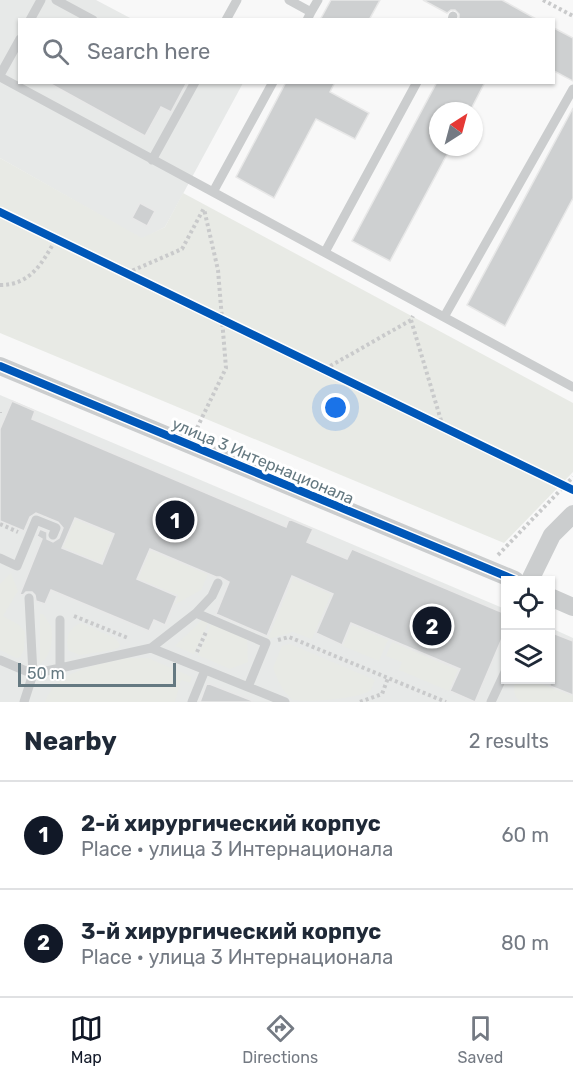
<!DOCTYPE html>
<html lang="en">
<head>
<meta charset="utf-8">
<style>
	:root { --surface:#fff; --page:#f2f2f3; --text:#1f2937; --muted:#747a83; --line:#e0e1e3; --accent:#111827 }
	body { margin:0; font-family:Rubik,sans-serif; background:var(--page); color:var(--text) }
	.controls { position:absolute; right:18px; bottom:18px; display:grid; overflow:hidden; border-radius:0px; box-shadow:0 2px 4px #0004 }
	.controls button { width:54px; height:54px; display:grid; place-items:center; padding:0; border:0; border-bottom:2px solid var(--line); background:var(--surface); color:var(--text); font:30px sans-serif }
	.compass { position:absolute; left:429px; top:102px; width:54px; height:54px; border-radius:50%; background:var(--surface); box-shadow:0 2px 4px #0004; rotate:36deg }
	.scale { position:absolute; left:18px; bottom:15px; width:158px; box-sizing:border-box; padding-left:6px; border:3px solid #657981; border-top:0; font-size:16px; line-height:21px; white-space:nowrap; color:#657981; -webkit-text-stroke:4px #fff; paint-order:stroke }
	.you { position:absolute; left:336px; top:408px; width:21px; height:21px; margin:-15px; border:4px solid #fff; border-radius:50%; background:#1a73e8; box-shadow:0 0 0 9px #1a73e833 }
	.badge { display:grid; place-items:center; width:39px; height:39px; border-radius:50%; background:var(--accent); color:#fff; font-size:20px; font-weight:700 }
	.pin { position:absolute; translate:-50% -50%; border:3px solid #fff; box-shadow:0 2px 6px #0006 }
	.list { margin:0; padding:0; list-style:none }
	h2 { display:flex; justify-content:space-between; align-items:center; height:78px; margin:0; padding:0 24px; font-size:26px }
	h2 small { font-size:20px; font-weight:400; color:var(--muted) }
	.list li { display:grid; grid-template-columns:39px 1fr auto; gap:18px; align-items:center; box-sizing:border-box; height:108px; padding:0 24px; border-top:2px solid var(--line) }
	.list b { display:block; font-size:22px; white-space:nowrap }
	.list p { margin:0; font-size:20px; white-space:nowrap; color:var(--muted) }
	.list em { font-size:20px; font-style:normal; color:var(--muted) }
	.icon { flex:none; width:33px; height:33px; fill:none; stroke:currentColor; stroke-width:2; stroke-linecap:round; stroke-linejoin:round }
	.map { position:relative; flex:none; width:573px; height:702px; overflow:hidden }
	.search { position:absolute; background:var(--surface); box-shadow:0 2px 4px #0004; left:18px; right:18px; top:18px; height:66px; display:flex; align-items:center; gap:15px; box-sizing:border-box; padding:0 21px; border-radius:0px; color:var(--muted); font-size:22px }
	.sheet { height:294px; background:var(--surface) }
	nav { display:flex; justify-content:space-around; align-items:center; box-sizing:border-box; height:84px; border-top:2px solid var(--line); background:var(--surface); font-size:16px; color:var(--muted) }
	nav a { display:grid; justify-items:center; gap:3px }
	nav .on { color:var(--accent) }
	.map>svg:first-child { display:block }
	.built { fill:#e7e9e8 }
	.green { fill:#e8eae5 }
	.building { fill:#ced0d1; stroke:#e8e8e8; stroke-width:1.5; fill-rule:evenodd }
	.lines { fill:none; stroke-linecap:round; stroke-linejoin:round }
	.path { stroke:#c9cacb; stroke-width:4; stroke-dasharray:3 3; stroke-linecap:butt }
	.service { stroke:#cbcdce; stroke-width:9 }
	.minor { stroke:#cbcdce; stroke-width:18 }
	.cycleway-casing { stroke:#fff; stroke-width:11 }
	.cycleway { stroke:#0057b8; stroke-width:8 }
	.labels { text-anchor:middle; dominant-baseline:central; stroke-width:6; stroke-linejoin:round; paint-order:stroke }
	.street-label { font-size:16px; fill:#657981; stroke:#fff }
</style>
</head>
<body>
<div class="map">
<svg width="573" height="702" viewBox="0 0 573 702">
	<rect width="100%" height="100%" fill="#f8f8f8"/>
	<path class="built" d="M0,0H96L132,19L20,20V82L243,83L165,227L142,239L0,158Z
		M0,395L505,609L506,680H550L551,628L573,638V702H0Z"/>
	<path class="green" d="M0,158L142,238L165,227L183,193L573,403V472L504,543L0,333Z
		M75,519L113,535L101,563L63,547Z
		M150,550L208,574L201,590L174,605L178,595L138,579Z
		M11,573L18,591L3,616L19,625L25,632L24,650L20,657L16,658L0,650V584Z
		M293,578L331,594L312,639L293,632L268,639Z
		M40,614H43C46,618 49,623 51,627C54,638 50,659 40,664Z
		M202,620L208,623L194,654L175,646Z
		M81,623L115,638L120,645L118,648L113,650L80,655L69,651C64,641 69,627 81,623Z
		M211,624L247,639L248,662L230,669L198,655Z
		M352,625L388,640L379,661L343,646Z
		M392,642L458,670L449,691L399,670L402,662L386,656Z
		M290,644L375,680L371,690C357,700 307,702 293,700C282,692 278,680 273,668L282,646Z
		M125,658H148L192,677L190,683L181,680L175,702H45C58,669 95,666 125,658Z
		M516,680H531L573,696V702H521C513,696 513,688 516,680Z"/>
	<path class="building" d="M331,0H380L369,20H320Z
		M423,0H502L538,20H459V14L455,10H451L447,13Z
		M554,28L573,38V81L554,71Z
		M47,82H187L171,112L161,107L145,136Z
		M286,82H335L330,92L369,113L355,139L316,119L274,198L236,177Z
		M437,82H485L470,111H438V147H451L390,261L352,241Z
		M573,108V198L505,326L467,305Z
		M140,203L155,211L147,226L132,218Z
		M12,401L35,411L32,419L286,527L289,519L313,529L307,542L347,559L352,549L506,614V629L475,702L450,691L460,669L351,623L342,645L316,633L333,594L292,576L267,636L216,614L229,582L220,577H216L150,549L137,579L177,596L165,625L154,620L149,631L51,590L45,604L36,601L35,595L32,592H26L23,595L20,594L42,539L37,536L40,529L47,532V539L53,542L59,538L63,528L58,522L36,513L30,517L24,531L0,521V429ZM75,518L114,534L102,564L62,548Z
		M550,632L573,641V695L550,686Z
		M207,683L253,701V702H200Z"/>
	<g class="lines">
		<path class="path" d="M543,0L573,16
			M0,212L573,490
			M127,273L182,249L204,208
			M0,285C31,285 42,263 56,239
			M411,320L443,427
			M325,369L411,320L413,316
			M0,413V412
			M197,428L226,368L218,270L204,209
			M0,524L18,532
			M498,555L573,477
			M74,616L128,638
			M278,640L289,637L446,702
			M197,652L206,632
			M360,702L382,694L388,678"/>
		<path class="service" d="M56,0L93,20
			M289,0L311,12L307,20
			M311,12L318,0
			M30,20L41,0
			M226,20L237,0
			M452,20L453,16
			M0,75L20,39
			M0,77L213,192L273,82
			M152,160L195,82
			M213,192L573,387
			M325,252L417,82
			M444,317L573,89
			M0,558L17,566L36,520L56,528L53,535
			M196,613L212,596L218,583
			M60,620V667
			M0,660L33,674L29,598
			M248,687L285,702
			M24,702L33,674L151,648L248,687L266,643L196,613L151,648
			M192,702L205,670
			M491,702L506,670"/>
		<path class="minor" d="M0,366L515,580
			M530,580L552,535L573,514
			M550,597L573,607"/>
		<defs>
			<path id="cycleway" d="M0,212L573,490
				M0,366L515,580"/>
		</defs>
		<use href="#cycleway" class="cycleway-casing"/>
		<use href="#cycleway" class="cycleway"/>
	</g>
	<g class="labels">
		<g class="street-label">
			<text transform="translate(263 461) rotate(23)">улица 3 Интернационала</text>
		</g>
	</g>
</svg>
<div class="controls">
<button><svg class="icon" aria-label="locate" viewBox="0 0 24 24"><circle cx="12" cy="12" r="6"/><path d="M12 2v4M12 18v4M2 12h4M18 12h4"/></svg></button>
<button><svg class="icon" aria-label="layers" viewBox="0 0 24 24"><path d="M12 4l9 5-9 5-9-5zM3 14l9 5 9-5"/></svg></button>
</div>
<svg class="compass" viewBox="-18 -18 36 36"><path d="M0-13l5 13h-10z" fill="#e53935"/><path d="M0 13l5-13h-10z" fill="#747a83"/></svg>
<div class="scale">50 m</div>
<div class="you"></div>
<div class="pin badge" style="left:175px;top:520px">1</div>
<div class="pin badge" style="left:432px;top:626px">2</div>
<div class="search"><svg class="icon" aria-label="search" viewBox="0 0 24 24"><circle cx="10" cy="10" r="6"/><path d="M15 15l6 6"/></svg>Search here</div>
</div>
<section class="sheet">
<h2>Nearby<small>2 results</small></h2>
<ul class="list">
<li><span class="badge">1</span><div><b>2-й хирургический корпус</b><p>Place · улица 3 Интернационала</p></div><em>60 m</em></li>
<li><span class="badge">2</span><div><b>3-й хирургический корпус</b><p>Place · улица 3 Интернационала</p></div><em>80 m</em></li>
</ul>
</section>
<nav>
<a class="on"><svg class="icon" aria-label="map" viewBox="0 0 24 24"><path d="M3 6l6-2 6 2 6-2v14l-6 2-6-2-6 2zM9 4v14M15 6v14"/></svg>Map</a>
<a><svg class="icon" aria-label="directions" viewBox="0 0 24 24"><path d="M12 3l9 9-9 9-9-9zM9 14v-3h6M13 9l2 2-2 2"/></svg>Directions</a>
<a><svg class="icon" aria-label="saved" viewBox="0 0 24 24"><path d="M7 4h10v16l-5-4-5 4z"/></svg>Saved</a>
</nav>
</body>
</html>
